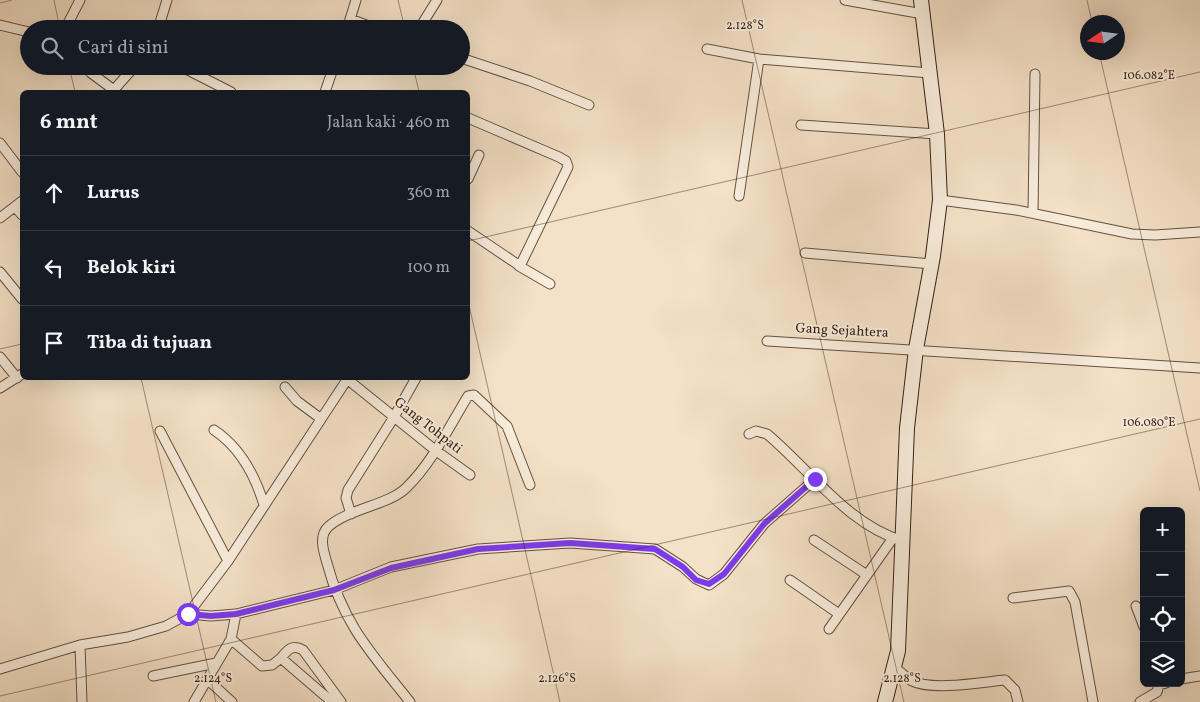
<!DOCTYPE html>
<html lang="id">
<head>
<meta charset="utf-8">
<style>
	:root { --surface:#171b24; --page:#20242c; --text:#f1f3f6; --muted:#9ea1a6; --line:#363941 }
	body { margin:0; font-family:Vollkorn,serif; background:var(--page); color:var(--text) }
	.controls { position:absolute; right:15px; bottom:15px; display:grid; overflow:hidden; border-radius:8px; box-shadow:0 5px 20px #0002 }
	.controls button { width:45px; height:45px; display:grid; place-items:center; padding:0; border:0; border-bottom:1px solid var(--line); background:var(--surface); color:var(--text); font:25px sans-serif }
	.compass { position:absolute; left:1080px; top:15px; width:45px; height:45px; border-radius:50%; background:var(--surface); box-shadow:0 5px 20px #0002; rotate:257deg }
	.stop { position:absolute; width:15px; height:15px; margin:-11px; border:4px solid #7c3aed; border-radius:50%; background:#fff }
	.stop.end { background:#7c3aed; border-color:#fff; box-shadow:0 1px 5px #0008 }
	.list { margin:0; padding:0; list-style:none }
	h2 { display:flex; justify-content:space-between; align-items:center; height:65px; margin:0; padding:0 20px; font-size:21px }
	h2 small { font-size:16px; font-weight:400; color:var(--muted) }
	.list li { display:grid; grid-template-columns:32px 1fr auto; gap:15px; align-items:center; box-sizing:border-box; height:75px; padding:0 20px; border-top:1px solid var(--line) }
	.list b { display:block; font-size:19px; white-space:nowrap }
	.list em { font-size:16px; font-style:normal; color:var(--muted) }
	.icon { flex:none; width:28px; height:28px; fill:none; stroke:currentColor; stroke-width:2; stroke-linecap:round; stroke-linejoin:round }
	.map { position:relative; flex:none; width:1200px; height:702px; overflow:hidden }
	.search { position:absolute; background:var(--surface); box-shadow:0 5px 20px #0002; left:20px; top:20px; width:450px; height:55px; display:flex; align-items:center; gap:12px; box-sizing:border-box; padding:0 18px; border-radius:28px; color:var(--muted); font-size:19px }
	.panel { position:absolute; background:var(--surface); box-shadow:0 5px 20px #0002; left:20px; top:90px; width:450px; height:290px; border-radius:8px }
	.map>svg:first-child { display:block }
	.lines { fill:none; stroke-linecap:round; stroke-linejoin:round }
	.street-casing { stroke:#665042; stroke-width:11 }
	.secondary-casing { stroke:#371f15; stroke-width:16 }
	.street { stroke:#f8ecdb; stroke-width:9 }
	.secondary { stroke:#f8ecdb; stroke-width:14 }
	.route { stroke:#7c3aed; stroke-width:6 }
	.ticks { fill:none; stroke:#371f15; stroke-width:1; stroke-opacity:0.45 }
	.labels { text-anchor:middle; dominant-baseline:central; stroke-width:4; stroke-linejoin:round; paint-order:stroke }
	.street-label { font-size:14px; fill:#371f15; stroke:#f8ecdb }
	.ticks-label { font-size:12px; text-anchor:middle; fill:#371f15; stroke:#f8ecdb; stroke-width:4; stroke-linejoin:round; paint-order:stroke }
</style>
</head>
<body>
<div class="map">
<svg width="1200" height="702" viewBox="0 0 1200 702">
	<rect width="100%" height="100%" fill="#f4e1c7"/>
	<filter id="stains"><feTurbulence type="fractalNoise" baseFrequency=".004" numOctaves="4"/><feColorMatrix values="0 0 0 0 .2 0 0 0 0 .09 0 0 0 0 .02 0 0 0 .5 -.17"/></filter>
	<radialGradient id="worn" r=".72"><stop offset=".6" stop-color="#630" stop-opacity="0"/><stop offset="1" stop-color="#630" stop-opacity=".3"/></radialGradient>
	<g class="lines">
		<defs>
			<path id="street" d="M845,0L923,14
				M350,19L377,29
				M0,25L29,32
				M65,29L80,0
				M158,29L167,0
				M347,29L356,0
				M419,29L437,0
				M707,49L759,59L930,73
				M461,58L530,81L589,105
				M180,66L231,92
				M91,73L114,90
				M112,92L135,66
				M325,92L334,66
				M468,118L559,157L566,161L568,167L520,266L468,231
				M801,125L937,134
				M0,143L22,172
				M468,179L479,155
				M739,196L759,59
				M940,200L1016,210L1132,234L1155,235L1200,232
				M15,207L22,215
				M1033,213L1035,74
				M0,218L22,201
				M805,253L932,264
				M519,266L550,284
				M0,272L22,299
				M767,341L1200,368
				M0,357L17,378
				M347,379L435,450L470,475
				M285,387L297,401L320,418
				M0,388L22,374
				M214,430C241,448 255,475 264,505
				M160,431L228,561
				M749,434L756,431L767,434C810,470 848,525 903,541
				M351,514L346,498L348,490L394,417L416,378
				M814,540L867,575
				M790,580L839,614
				M1013,598L1069,591L1075,602L1093,702
				M1136,606L1144,627
				M188,614L211,616L236,614L334,590L391,567L478,549L570,543L655,549L683,567L696,579L709,585L724,574L764,524L815,479
				M829,629L893,538
				M231,639L262,666L272,665L281,658L332,702
				M80,645L82,702
				M281,658C288,649 293,644 303,650L341,702
				M894,667C900,671 906,678 912,681C932,691 983,682 1005,680L1015,690L1018,702
				M0,669L80,645L128,637L166,626L188,614L228,561L348,378
				M153,676L216,663
				M207,679L232,702
				M1181,679L1200,676
				M194,702L231,639L236,614
				M410,702C372,654 343,624 327,563C324,552 318,537 328,527C347,509 389,505 406,488C432,463 449,427 468,396L474,395L507,426L530,485
				M1140,702L1157,692L1159,685L1166,683"/>
			<path id="secondary" d="M885,702L898,651L907,428L916,349L933,256L940,200L937,134L921,0"/>
		</defs>
		<use href="#street" class="street-casing"/>
		<use href="#secondary" class="secondary-casing"/>
		<use href="#street" class="street"/>
		<use href="#secondary" class="secondary"/>
	</g>
	<g class="lines">
		<path class="route" d="M188,614L211,616L236,614L334,590L391,568L478,549L570,543L655,549L683,567L696,580L709,584L724,574L764,524L815,479"/>
	</g>
	<path class="ticks" d="M54,0L60,29M398,0L405,29M742,0L904,702M1087,0L1092,22M0,3L12,0M1099,52L1200,491M69,66L75,92M413,66L419,92M468,241L1200,72M468,301L560,702M0,349L22,344M141,378L216,702M0,696L1200,419"/>
	<g class="labels">
		<g class="street-label">
			<text transform="translate(842 331) rotate(3)">Gang Sejahtera</text>
			<text transform="translate(428 426) rotate(38)">Gang Tohpati</text>
		</g>
	</g>
	<g class="ticks-label">
		<text x="745" y="29">2.128°S</text>
		<text x="1149" y="79">106.082°E</text>
		<text x="1149" y="426">106.080°E</text>
		<text x="213" y="682">2.124°S</text>
		<text x="557" y="682">2.126°S</text>
		<text x="902" y="682">2.128°S</text>
	</g>
	<rect width="100%" height="100%" filter="url(#stains)"/>
	<rect width="100%" height="100%" fill="url(#worn)"/>
</svg>
<div class="controls">
<button>+</button>
<button>−</button>
<button><svg class="icon" aria-label="locate" viewBox="0 0 24 24"><circle cx="12" cy="12" r="6"/><path d="M12 2v4M12 18v4M2 12h4M18 12h4"/></svg></button>
<button><svg class="icon" aria-label="layers" viewBox="0 0 24 24"><path d="M12 4l9 5-9 5-9-5zM3 14l9 5 9-5"/></svg></button>
</div>
<svg class="compass" viewBox="-18 -18 36 36"><path d="M0-13l5 13h-10z" fill="#e53935"/><path d="M0 13l5-13h-10z" fill="#9ea1a6"/></svg>
<div class="stop" style="left:188px;top:614px"></div>
<div class="stop end" style="left:815px;top:479px"></div>
<div class="search"><svg class="icon" aria-label="search" viewBox="0 0 24 24"><circle cx="10" cy="10" r="6"/><path d="M15 15l6 6"/></svg>Cari di sini</div>
<section class="panel">
<h2>6 mnt<small>Jalan kaki · 460 m</small></h2>
<ul class="list">
<li><svg class="icon" aria-label="ahead" viewBox="0 0 24 24"><path d="M12 20V5M6 11l6-6 6 6"/></svg><div><b>Lurus</b></div><em>360 m</em></li>
<li><svg class="icon" aria-label="left" viewBox="0 0 24 24"><path d="M17 20v-9H6M10 6l-5 5 5 5"/></svg><div><b>Belok kiri</b></div><em>100 m</em></li>
<li><svg class="icon" aria-label="arrive" viewBox="0 0 24 24"><path d="M6 21V4h12l-3 4 3 4H6"/></svg><div><b>Tiba di tujuan</b></div></li>
</ul>
</section>
</div>
</body>
</html>
